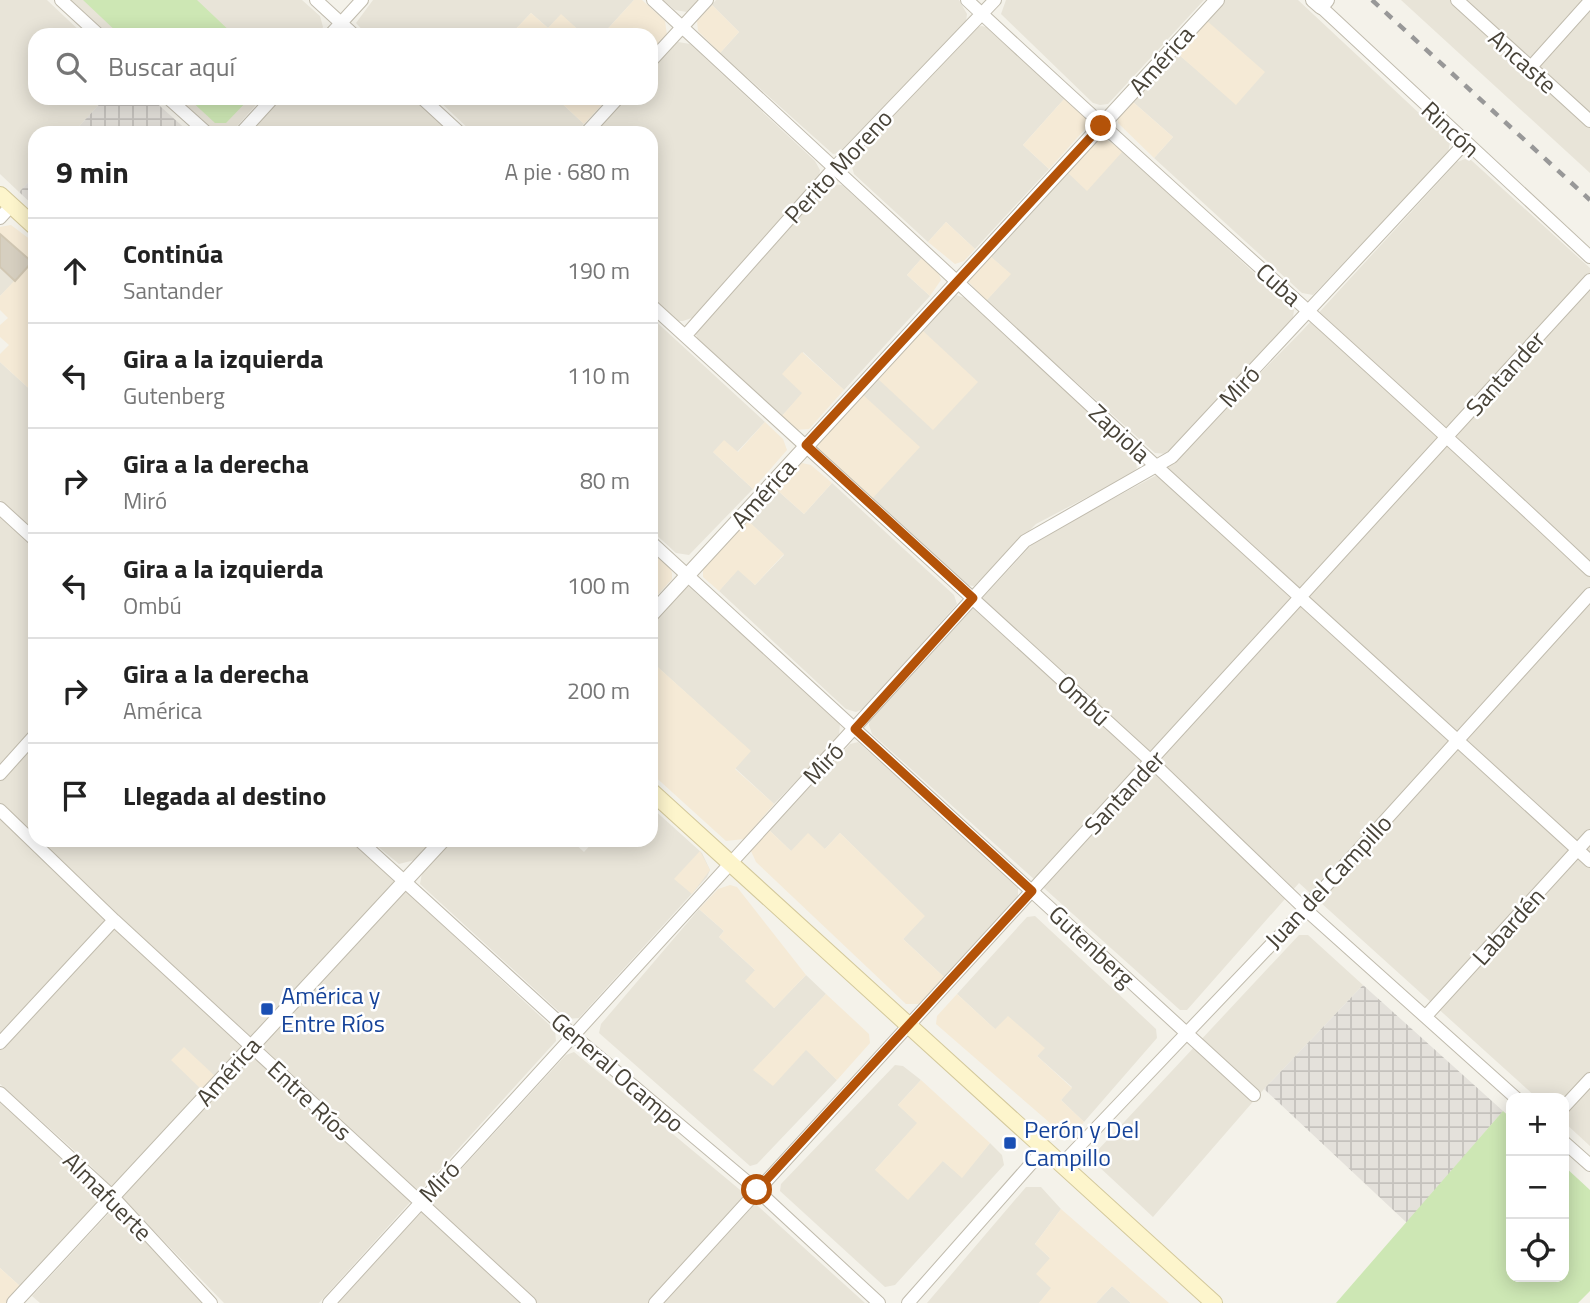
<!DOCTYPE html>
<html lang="es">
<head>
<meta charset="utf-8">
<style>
	:root { --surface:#fff; --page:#f2f2f2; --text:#222; --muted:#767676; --line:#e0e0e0 }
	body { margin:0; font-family:"Titillium Web",sans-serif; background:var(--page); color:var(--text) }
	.controls { position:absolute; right:21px; bottom:21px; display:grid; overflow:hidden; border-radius:14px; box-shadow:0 4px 18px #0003 }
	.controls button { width:63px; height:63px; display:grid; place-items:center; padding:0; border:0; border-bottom:2px solid var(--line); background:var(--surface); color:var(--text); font:35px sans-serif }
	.stop { position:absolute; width:21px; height:21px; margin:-16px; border:5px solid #b45309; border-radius:50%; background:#fff }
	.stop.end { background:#b45309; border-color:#fff; box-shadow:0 2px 7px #0008 }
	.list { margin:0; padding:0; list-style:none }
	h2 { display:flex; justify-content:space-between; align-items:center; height:91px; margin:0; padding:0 28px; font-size:30px }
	h2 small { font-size:23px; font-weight:400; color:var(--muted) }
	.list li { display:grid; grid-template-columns:46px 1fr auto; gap:21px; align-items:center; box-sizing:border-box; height:105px; padding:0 28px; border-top:2px solid var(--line) }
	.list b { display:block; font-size:26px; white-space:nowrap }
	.list p { margin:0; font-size:23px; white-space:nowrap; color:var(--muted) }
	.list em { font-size:23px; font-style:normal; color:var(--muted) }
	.icon { flex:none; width:38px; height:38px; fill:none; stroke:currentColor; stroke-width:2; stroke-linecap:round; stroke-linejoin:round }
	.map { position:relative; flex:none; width:1590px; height:1303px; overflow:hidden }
	.search { position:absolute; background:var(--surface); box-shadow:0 4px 18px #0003; left:28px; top:28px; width:630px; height:77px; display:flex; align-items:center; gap:18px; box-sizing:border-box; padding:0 24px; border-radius:21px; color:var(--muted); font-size:26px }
	.panel { position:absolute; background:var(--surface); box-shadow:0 4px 18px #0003; left:28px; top:126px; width:630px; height:721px; border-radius:21px }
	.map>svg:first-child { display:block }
	.residential { fill:#e8e4d8 }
	.commercial { fill:#f5ead6 }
	.industrial { fill:url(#industrial-grid) }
	.green { fill:#cde7b4 }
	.building { fill:#d6cfc0; stroke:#d1c7b3; stroke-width:2 }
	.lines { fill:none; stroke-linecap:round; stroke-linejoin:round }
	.minor-casing { stroke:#c0bbad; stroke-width:14 }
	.tertiary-casing { stroke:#c0bbad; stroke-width:16 }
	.secondary-casing { stroke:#d3c89b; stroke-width:18 }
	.minor { stroke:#fff; stroke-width:12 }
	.tertiary { stroke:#fff; stroke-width:14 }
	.secondary { stroke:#fdf5cc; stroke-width:16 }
	.rail { stroke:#989898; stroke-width:4.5; stroke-dasharray:9 9; stroke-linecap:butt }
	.route { stroke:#b45309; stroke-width:9 }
	.transit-dot { fill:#1a4fb4; stroke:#fff; stroke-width:2.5 }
	.labels { text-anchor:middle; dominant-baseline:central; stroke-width:5; stroke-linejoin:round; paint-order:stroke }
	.street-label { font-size:24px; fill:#484338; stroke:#fff }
	.transit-label { font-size:24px; fill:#164399; stroke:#fff; text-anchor:start }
</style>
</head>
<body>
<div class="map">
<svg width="1590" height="1303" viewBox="0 0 1590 1303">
	<defs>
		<pattern id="industrial-grid" width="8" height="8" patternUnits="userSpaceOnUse" patternTransform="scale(1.75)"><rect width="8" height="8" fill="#e4e1db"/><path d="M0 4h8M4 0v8" fill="none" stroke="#c5c2bd"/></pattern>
	</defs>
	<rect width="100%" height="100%" fill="#f4f2ea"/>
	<path class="residential" d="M0,0H47L84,35H35V98H105L73,133H35V175L19,192L0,174Z
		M68,0H302L320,16L323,27L319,35H106Z
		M373,0H634L602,35H584L561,15L548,28L531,13L510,35H367L356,23Z
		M663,0H699L687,12L675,10Z
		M716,0H959L967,14L966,22L844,152L833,154L720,53L739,32L712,5Z
		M1006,0H1204L1108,104L1100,105L1093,103L1001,14Z
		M1224,0H1298L1450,142L1448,153L1313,295L1302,293L1154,158L1173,137L1133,102L1177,53L1237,104L1206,20Z
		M1401,0H1590V173Z
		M982,26L990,28L1065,98L1023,145L1049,169L975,249L946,222L928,242L854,174L851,163L852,156L977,27Z
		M678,42L690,44L815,161L820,170L819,177L697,316L683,321H675L651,299V133H594L626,98H651V70Z
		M174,98H262L231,133H212Z
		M280,98H413L451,133H247Z
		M436,98H556L584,124L576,133H473Z
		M1123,151L1294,310L1293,318L1167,454L1155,453L986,301L1010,274L990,256L1067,172Z
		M1465,159L1471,160L1590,268V1146L1564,1122V1098H1537L1299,883L1187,1010H1180L872,734L869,725L870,720L1035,541L1155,476L1168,466L1302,331L1457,162Z
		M831,184L842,185L922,258L907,275L930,296L844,390L803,352V393L781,417L698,341L695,331L824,186Z
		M0,264L17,279L0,296Z
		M956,295L965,298L1133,452L1137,468L1133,473L1036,524L974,586L965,585L871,500L862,394Z
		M651,317L765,422L737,452H713L753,489L689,555L676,553L651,530Z
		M0,362L35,394V532L0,500Z
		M832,483L954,595L957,604L865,708L856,712L846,709L719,591L738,569L755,585L784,555L747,520L776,489L804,514Z
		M0,514L35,546V840H351L555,1030L556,1041L319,1303H224L86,1161L0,1084Z
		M688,586L840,723L839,737L774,804L735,768L750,751L651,661V622Z
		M858,742L1018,885V896L944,977L903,939L924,916L840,833L825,849L791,851L769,830L850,744Z
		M651,807L702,853L710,870L707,877L579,1018L567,1019L420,884L422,873L452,840H571L584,852L595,840H651Z
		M370,840H433L415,860L399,864Z
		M699,909L724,931L719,937L755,970L774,1008L806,975L826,994L754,1070L806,1049L837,1080L757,1164L750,1166L599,1033L601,1024Z
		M1035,916L1156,1029L1157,1038L1084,1122L1061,1100L1072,1087L1037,1056L1044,1048L996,1030L957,994L1027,917Z
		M1299,935H1308L1363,985L1264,1089L1153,1217L1096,1164L1097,1151Z
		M574,1052L739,1189L865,1303H338L566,1055Z
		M895,1065L903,1066L921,1080L898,1105L918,1123L875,1170L943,1161L962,1177L990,1143L1002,1155L1004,1165L895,1285L885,1287L780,1191L781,1184Z
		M0,1099L101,1191V1202L21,1287L0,1268Z
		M1026,1187H1041L1061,1209L1035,1244L1050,1258L1052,1288L1039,1303H927Z
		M117,1210L124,1211L208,1303H40L32,1296L109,1213Z
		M1112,1286L1131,1303H1096Z"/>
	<path class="commercial" d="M634,0H642L665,21L667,35L651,52V35H602Z
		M712,5L739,32L720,53L698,31L697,21Z
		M531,13L548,28L561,14L584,35H510Z
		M1206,20L1265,72L1236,105L1177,53Z
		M556,98H608L584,124Z
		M1065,98L1085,116L1087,127L1049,169L1023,145Z
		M1133,102L1173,137L1154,158L1118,123V119Z
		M1103,137L1123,151L1087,191L1067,172L1097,139Z
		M946,222L975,249L964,261L955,264L928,242Z
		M11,225L35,243V394L0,362V354L9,345L0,337V325L8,318L0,310V296L16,279L0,264V227Z
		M990,256L1011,274L986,301L968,281Z
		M922,258L939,274L941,280L930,296L907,275Z
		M922,330L978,382L933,430L877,378Z
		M802,352L844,390L809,429L795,430L781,417L802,393L782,374Z
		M862,394L920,447L871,500L816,448V442Z
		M765,422L783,439L787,450L753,489L713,452L724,440L738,452Z
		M802,463L811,465L832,483L804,514L776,489Z
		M747,520L784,554L755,585L738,570L719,591L703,577V567Z
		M651,548L671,568L672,574V579L655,598L651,595Z
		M651,661L751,751L735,769L774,804L744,839L726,841L651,773Z
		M769,830L791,851L808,833L825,849L840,833L925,916L903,939L944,977L919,1004H906L756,862L751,851Z
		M700,851L710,870L692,894L674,879Z
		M730,885L737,887L806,975L774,1008L745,981L755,970L719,937L724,931L699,909L718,889Z
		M826,994L869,1034L870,1043L837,1080L806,1050L773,1086L753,1070Z
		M957,994L995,1029L1008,1016L1045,1048L1037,1056L1072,1088L1061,1100L1084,1122L1072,1135L1065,1136L936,1024L937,1016Z
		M184,1047L216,1077L203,1091L171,1060Z
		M921,1080L990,1143L962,1178L943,1161L908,1200L875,1170L917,1123L898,1105Z
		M1061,1209L1169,1303H1131L1112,1286L1096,1303H1039L1051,1288L1036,1274L1050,1258L1035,1244Z
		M0,1268L21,1287L6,1303H0Z"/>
	<path class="industrial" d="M105,98H151L190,133H73Z
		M35,175V207L19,192Z
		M1363,985L1503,1111L1407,1223L1264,1089Z"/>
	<path class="green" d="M83,0H197L234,35H120Z
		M188,98H250L226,123H215Z
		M1503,1111L1511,1118V1277H1564V1166L1590,1190V1291L1578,1303H1336Z"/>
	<path class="building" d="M0,234L32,262L15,281L0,267Z"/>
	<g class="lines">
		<defs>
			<path id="minor" d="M61,0L99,35
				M316,0L354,35
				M653,0L1157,467L1590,861
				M967,0C1172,192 1385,376 1590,570
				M1457,0L1590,121
				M1321,7L1590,257
				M330,35L362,0
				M651,61L707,0
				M1530,68L1590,1
				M168,98L207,133
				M422,98L460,133
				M241,133L273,98
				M586,133L618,98
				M0,218L11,206
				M651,305L1152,762L1305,909L1516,1098
				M686,335L835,167L995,0
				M0,508L35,540
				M651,542L1254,1095
				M0,774L35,735
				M0,810L114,920L530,1303
				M359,840L573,1035L757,1190L879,1303
				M1426,1016L1590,836
				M0,1043L114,920
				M0,1093L114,1198L211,1303
				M1564,1107L1590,1079
				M1564,1142L1590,1165
				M1062,1164L1305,909L1590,594
				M329,1303L1025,541L1172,457L1465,143
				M655,1303L1590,280
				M908,1303L1044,1149"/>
			<path id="tertiary" d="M1313,0L1321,7L1327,0
				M651,615L1217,0
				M14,1303L443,840"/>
			<path id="secondary" d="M0,195L35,227
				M651,791L1214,1303"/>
		</defs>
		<use href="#minor" class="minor-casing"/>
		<use href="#tertiary" class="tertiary-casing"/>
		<use href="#secondary" class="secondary-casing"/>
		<use href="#minor" class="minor"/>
		<use href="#tertiary" class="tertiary"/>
		<use href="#secondary" class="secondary"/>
		<path class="rail" d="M1372,0L1590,200"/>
	</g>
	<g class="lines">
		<path class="route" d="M757,1190L1032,891L855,729L973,598L806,445L1101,126"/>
	</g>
	<g class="transit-dot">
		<rect x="260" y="1002" width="14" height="14" rx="3.5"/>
		<rect x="1003" y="1136" width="14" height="14" rx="3.5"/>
	</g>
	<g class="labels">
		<g class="street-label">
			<text transform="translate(1161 60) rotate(-48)">América</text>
			<text transform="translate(1523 61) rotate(42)">Ancaste</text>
			<text transform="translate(1451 129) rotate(43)">Rincón</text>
			<text transform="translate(838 166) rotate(-47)">Perito Moreno</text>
			<text transform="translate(1279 284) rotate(42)">Cuba</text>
			<text transform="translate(1505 373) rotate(-48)">Santander</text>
			<text transform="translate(1239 386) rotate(-47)">Miró</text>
			<text transform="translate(1120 433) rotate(43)">Zapiola</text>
			<text transform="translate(763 493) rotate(-48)">América</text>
			<text transform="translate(1084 700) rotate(43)">Ombú</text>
			<text transform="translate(823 763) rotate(-47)">Miró</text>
			<text transform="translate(1124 792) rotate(-47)">Santander</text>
			<text transform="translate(1328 881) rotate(-47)">Juan del Campillo</text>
			<text transform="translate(1508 926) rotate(-48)">Labardén</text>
			<text transform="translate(1092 946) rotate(43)">Gutenberg</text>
			<text transform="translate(228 1071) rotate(-48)">América</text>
			<text transform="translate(618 1072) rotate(41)">General Ocampo</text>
			<text transform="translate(310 1100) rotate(43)">Entre Ríos</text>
			<text transform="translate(439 1181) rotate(-47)">Miró</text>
			<text transform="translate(108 1196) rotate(45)">Almafuerte</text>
		</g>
		<g class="transit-label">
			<text x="281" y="995">América y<tspan x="281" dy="28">Entre Ríos</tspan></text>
			<text x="1024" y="1129">Perón y Del<tspan x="1024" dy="28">Campillo</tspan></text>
		</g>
	</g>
</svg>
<div class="controls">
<button>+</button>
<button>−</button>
<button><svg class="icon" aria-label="locate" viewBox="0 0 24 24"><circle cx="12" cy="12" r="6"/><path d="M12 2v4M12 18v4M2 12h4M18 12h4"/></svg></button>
</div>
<div class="stop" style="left:757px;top:1190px"></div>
<div class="stop end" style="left:1101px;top:126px"></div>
<div class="search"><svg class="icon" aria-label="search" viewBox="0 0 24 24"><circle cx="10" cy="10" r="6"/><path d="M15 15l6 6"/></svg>Buscar aquí</div>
<section class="panel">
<h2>9 min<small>A pie · 680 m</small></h2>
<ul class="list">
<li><svg class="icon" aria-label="ahead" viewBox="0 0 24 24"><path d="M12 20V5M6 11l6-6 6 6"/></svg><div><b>Continúa</b><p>Santander</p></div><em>190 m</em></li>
<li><svg class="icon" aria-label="left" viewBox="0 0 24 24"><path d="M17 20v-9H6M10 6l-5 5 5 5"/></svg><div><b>Gira a la izquierda</b><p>Gutenberg</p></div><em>110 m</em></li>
<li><svg class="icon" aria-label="right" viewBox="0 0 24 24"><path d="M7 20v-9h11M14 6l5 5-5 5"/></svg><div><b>Gira a la derecha</b><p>Miró</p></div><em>80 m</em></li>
<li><svg class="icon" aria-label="left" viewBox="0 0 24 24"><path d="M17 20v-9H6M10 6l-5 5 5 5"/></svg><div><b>Gira a la izquierda</b><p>Ombú</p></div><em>100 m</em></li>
<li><svg class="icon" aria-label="right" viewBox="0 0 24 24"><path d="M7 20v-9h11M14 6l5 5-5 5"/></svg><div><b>Gira a la derecha</b><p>América</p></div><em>200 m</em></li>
<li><svg class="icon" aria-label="arrive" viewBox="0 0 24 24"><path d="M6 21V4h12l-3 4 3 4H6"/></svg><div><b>Llegada al destino</b></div></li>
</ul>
</section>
</div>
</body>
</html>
